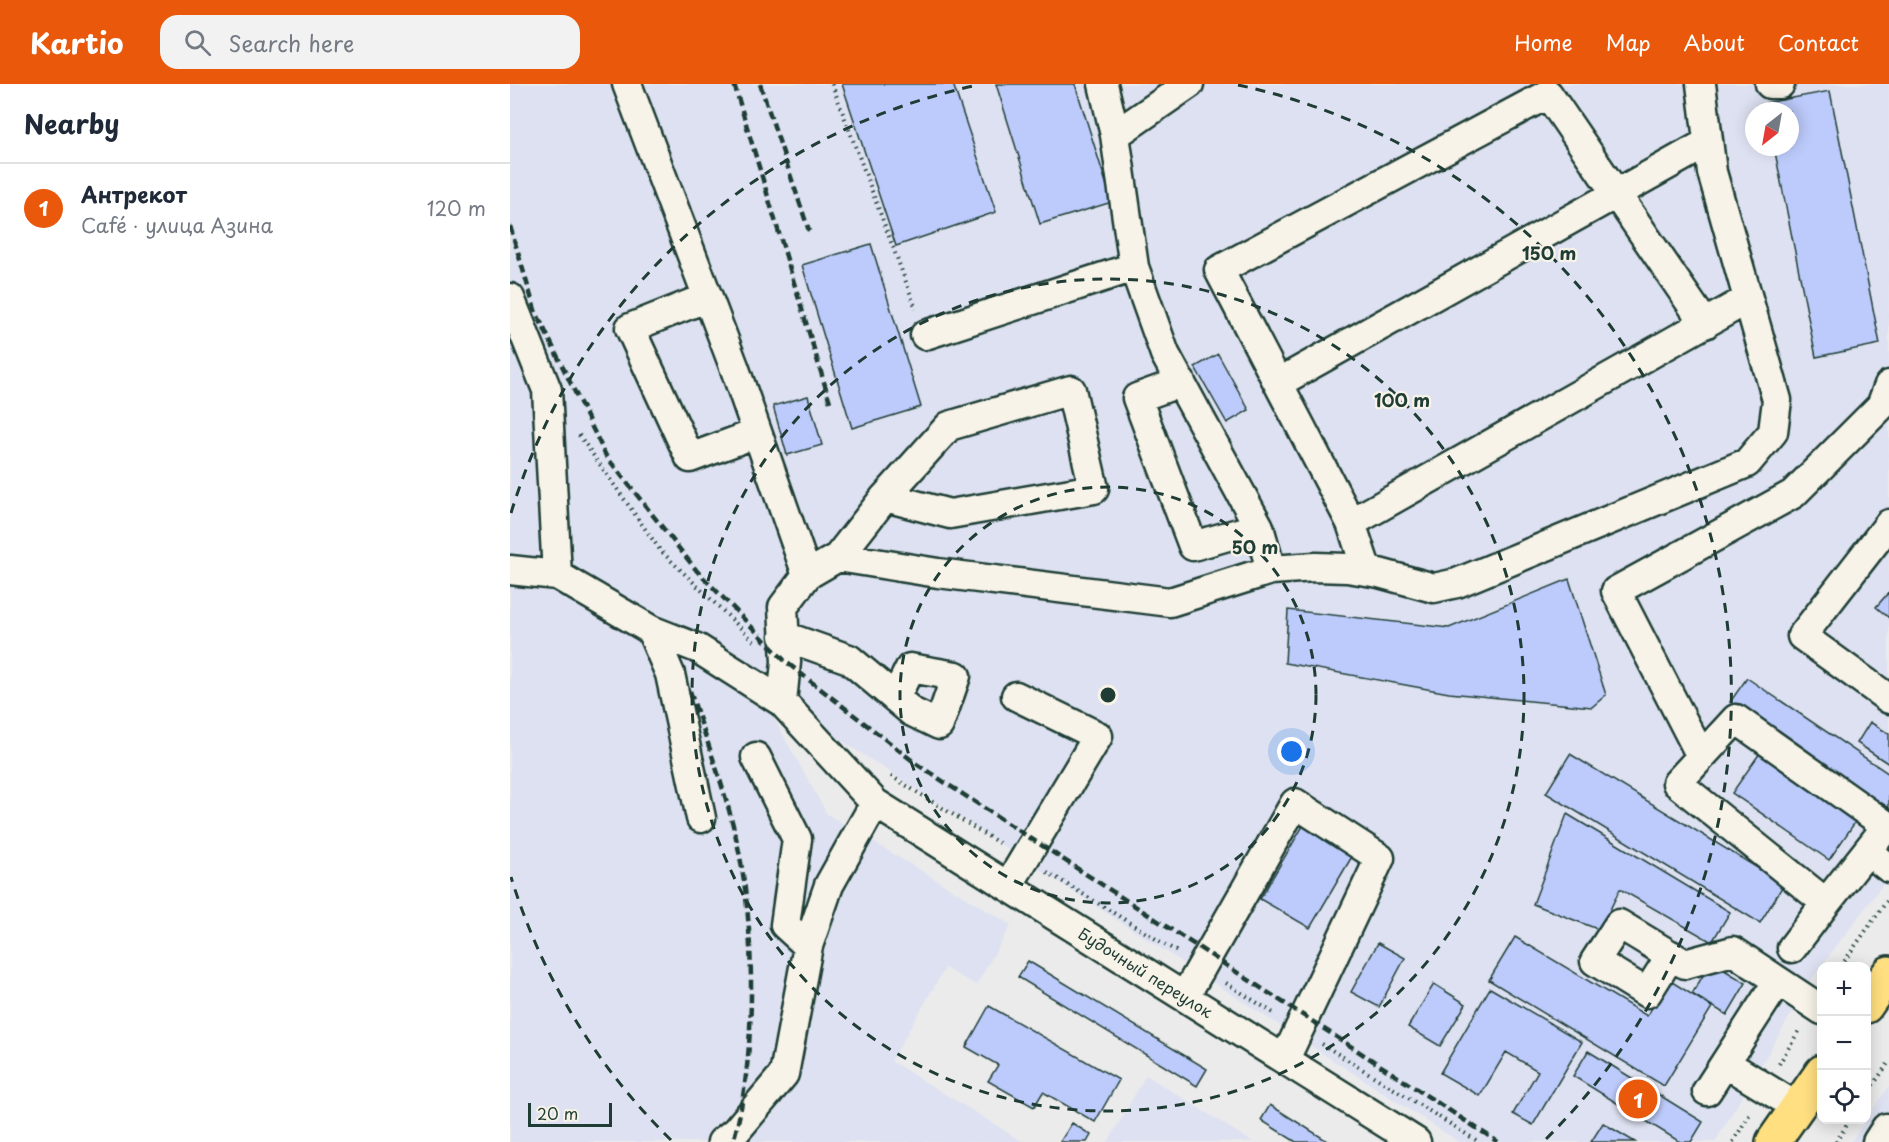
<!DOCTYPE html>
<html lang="en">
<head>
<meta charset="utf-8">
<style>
	:root { --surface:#fff; --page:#f2f2f3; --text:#1f2937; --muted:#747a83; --line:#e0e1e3; --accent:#ea580c }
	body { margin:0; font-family:"Playpen Sans",sans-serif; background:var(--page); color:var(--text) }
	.controls { position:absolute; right:18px; bottom:18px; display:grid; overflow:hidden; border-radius:12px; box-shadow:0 3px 15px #0003 }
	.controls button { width:54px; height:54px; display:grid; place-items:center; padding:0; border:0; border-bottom:2px solid var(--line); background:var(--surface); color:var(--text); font:30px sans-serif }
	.compass { position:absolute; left:1235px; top:18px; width:54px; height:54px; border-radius:50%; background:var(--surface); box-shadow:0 3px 15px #0003; rotate:211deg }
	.scale { position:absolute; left:18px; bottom:15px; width:84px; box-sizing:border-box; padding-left:6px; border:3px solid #1f3d34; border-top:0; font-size:16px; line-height:21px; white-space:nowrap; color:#1f3d34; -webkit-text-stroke:4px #f7f3e8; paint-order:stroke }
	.you { position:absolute; left:782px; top:668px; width:21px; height:21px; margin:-15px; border:4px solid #fff; border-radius:50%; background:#1a73e8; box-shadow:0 0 0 9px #1a73e833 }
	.badge { display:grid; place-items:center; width:39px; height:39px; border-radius:50%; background:var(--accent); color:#fff; font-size:20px; font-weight:700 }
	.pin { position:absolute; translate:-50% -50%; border:3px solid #fff; box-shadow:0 2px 6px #0006 }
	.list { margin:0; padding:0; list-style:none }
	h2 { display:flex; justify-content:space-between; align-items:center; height:78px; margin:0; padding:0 24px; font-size:26px }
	h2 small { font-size:20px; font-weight:400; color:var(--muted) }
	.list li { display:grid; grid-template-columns:39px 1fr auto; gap:18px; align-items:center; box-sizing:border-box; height:90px; padding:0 24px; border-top:2px solid var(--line) }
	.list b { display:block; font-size:22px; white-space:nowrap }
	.list p { margin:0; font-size:20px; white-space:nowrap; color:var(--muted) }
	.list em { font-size:20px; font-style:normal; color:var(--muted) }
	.icon { flex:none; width:33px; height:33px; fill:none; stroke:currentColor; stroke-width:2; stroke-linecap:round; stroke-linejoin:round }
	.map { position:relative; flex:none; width:1379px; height:1058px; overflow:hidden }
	header { display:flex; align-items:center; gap:36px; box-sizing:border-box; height:84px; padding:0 30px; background:var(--accent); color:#fff }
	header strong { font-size:28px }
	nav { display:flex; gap:33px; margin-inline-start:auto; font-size:21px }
	.search { width:420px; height:54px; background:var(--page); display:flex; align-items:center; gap:15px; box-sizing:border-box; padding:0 21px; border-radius:18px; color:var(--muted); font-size:22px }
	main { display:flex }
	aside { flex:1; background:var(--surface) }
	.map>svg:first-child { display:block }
	.built { fill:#dde1f1; fill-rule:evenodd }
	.building { fill:#bdcbfc; stroke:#1f3d34; stroke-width:1.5 }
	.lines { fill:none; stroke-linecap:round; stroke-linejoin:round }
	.minor-casing { stroke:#1f3d34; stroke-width:33 }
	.major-casing { stroke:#1f3d34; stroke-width:38 }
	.path { stroke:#1f3d34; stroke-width:4; stroke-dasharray:1.5 4.5; stroke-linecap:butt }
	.minor { stroke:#f7f3e8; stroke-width:28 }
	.major { stroke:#ffdf80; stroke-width:33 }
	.rail { stroke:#1f3d34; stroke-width:4.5; stroke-dasharray:9 4.5; stroke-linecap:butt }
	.ring { fill:none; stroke:#1f3d34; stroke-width:3; stroke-dasharray:10 8 }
	.labels { text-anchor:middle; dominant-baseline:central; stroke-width:4.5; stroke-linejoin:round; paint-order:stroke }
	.street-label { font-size:16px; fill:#1f3d34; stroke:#f7f3e8 }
	.centre { fill:#1f3d34; stroke:#f7f3e8; stroke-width:3 }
	.ring-label { font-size:18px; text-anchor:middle; font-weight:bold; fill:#1f3d34; stroke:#f7f3e8; stroke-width:4.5; stroke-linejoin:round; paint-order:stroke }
</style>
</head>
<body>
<header>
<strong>Kartio</strong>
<div class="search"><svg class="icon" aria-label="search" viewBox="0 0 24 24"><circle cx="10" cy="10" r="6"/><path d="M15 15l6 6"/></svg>Search here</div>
<nav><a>Home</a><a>Map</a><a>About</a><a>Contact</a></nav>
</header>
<main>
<aside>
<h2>Nearby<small></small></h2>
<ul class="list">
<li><span class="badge">1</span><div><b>Антрекот</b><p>Café · улица Азина</p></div><em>120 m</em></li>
</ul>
</aside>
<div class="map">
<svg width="1379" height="1058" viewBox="0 0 1379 1058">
	<rect width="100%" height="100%" fill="#ebebec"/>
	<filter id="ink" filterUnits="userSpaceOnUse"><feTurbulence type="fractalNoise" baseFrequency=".0167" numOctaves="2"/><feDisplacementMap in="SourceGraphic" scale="12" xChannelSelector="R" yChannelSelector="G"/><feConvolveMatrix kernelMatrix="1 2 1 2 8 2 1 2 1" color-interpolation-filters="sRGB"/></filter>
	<g filter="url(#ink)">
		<path class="built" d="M0,0H1379V792L1304,892L1205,1058H949L272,618L225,565L317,730L501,841L466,901L435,884L381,977L513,1058H0ZM1244,27H1280V63H1244Z
			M636,991L741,1057V1058H598Z
			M1379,1002V1058H1341Z"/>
		<path class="building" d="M332,0H443L486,128L386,162Z
			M486,0H565L602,118L530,140Z
			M1320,7L1370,260L1306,273L1264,63H1280V27H1257L1256,19Z
			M361,160L411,323L342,344L292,181Z
			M708,270L739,326L717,339L685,283Z
			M298,312L312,361L277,371L263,322Z
			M1059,495L1096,611L1082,623L939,609L775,579L778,526L939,544Z
			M1379,508V534L1366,523Z
			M1237,594L1379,690V724L1220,618Z
			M1360,638L1379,650V680L1347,659Z
			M1252,666L1348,734L1319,776L1222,709Z
			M1060,670L1274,800L1250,839L1036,709Z
			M1057,730L1220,828L1202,858L1110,805L1090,846L1023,820Z
			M797,735L847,764L800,844L750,815Z
			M1005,853L1137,932L1159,896L1202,923L1154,1002L979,896Z
			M868,859L895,874L869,923L841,908Z
			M518,877L697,985L687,1002L508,893Z
			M1201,878L1236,899L1217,931L1182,910Z
			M924,900L956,920L930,962L898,943Z
			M980,904L1072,958L1023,1041L1003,1030L1028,987L996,968L970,1012L930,989Z
			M479,922L609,996L585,1038L533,1008L524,1023L478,997L488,981L456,963Z
			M1078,967L1193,1038L1181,1058H1170L1063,992Z
			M760,1021L819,1058H786L751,1036Z
			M562,1039L581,1051L577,1058H550Z
			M1093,1039L1125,1058H1081Z"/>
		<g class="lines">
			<defs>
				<path id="minor" d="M117,0L225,285L297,491
					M593,0L605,51L624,183L655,270L749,443L761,486
					M1260,0H1270
					M605,51L679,0
					M198,213L120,244L180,374L247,349
					M0,214L37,306L47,491
					M415,251L624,183
					M671,298L627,314L683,462L749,443
					M768,299L1197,59
					M841,439L709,186L1038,10L1195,240
					M1379,440L1292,552L1379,615
					M328,473L375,413L439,342L561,306L584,405L440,430L375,413
					M0,486L47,491L141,546L187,564L272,618L365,719L906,1058
					M857,487L841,439L1238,215
					M141,546L160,590L191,734
					M274,552L339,575L402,628L429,641L446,592L400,584L385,614
					M272,618L276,578L273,523L297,491L328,473L428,489L660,518L761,486L805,483L837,484L869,489L924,504L947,499L1237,379L1263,348L1267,316L1202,88L1191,0
					M1226,635L1377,742L1316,819L1167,699Z
					M1191,672L1106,507L1283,410L1371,322L1379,301
					M246,673L287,755L275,841L298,862
					M1357,767L1379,784
					M498,802L588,652L506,612
					M1282,864L1316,819
					M1161,871L1137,909L1085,877L1109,840L1175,880L1223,867L1312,926
					M675,912L785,719L870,774L775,975
					M1215,979L1287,1023
					M1197,1007L1268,897
					M212,1058L226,1047L274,990L298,862L319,801L365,719
					M1367,1058L1376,1044"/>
				<path id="major" d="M1356,922L1379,889
					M1263,1058L1312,988"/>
			</defs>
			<use href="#minor" class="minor-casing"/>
			<use href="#major" class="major-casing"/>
			<path class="path" d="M322,0L406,225
				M69,351L150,466L246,559
				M381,692L492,761
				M537,788L669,869
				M1331,882L1379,814
				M716,899L765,930
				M812,960L969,1058
				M1269,980L1290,945
				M1356,1011L1379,978
				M1223,1058L1241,1028
				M1326,1058L1340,1036"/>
			<use href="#minor" class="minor"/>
			<use href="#major" class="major"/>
			<path class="rail" d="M224,0L320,318
				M250,0L299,147
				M0,142L25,226L96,372L187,487L276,578L408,681L988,1058
				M180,607C200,667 224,728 233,791C245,870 245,981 223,1058"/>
		</g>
	</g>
	<g class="ring">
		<circle cx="598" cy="611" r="208"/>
		<circle cx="598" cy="611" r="416"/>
		<path d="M161 1056A624 624 0 0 1 1 793M1 429A624 624 0 0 1 468 1M728 1A624 624 0 0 1 1035 1056"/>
	</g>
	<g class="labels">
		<g class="street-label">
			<text transform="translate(636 888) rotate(32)">Будочный переулок</text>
		</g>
	</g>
	<circle cx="598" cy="611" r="9" class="centre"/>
	<g class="ring-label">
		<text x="1039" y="176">150 m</text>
		<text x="892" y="323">100 m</text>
		<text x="745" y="470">50 m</text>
	</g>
</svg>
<div class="controls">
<button>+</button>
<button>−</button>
<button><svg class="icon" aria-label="locate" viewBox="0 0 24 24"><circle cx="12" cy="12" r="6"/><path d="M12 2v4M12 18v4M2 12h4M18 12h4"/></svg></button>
</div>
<svg class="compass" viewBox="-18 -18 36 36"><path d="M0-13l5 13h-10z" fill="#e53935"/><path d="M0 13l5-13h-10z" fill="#747a83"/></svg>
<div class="scale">20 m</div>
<div class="you"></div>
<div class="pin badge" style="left:1128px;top:1015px">1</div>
</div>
</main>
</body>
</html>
